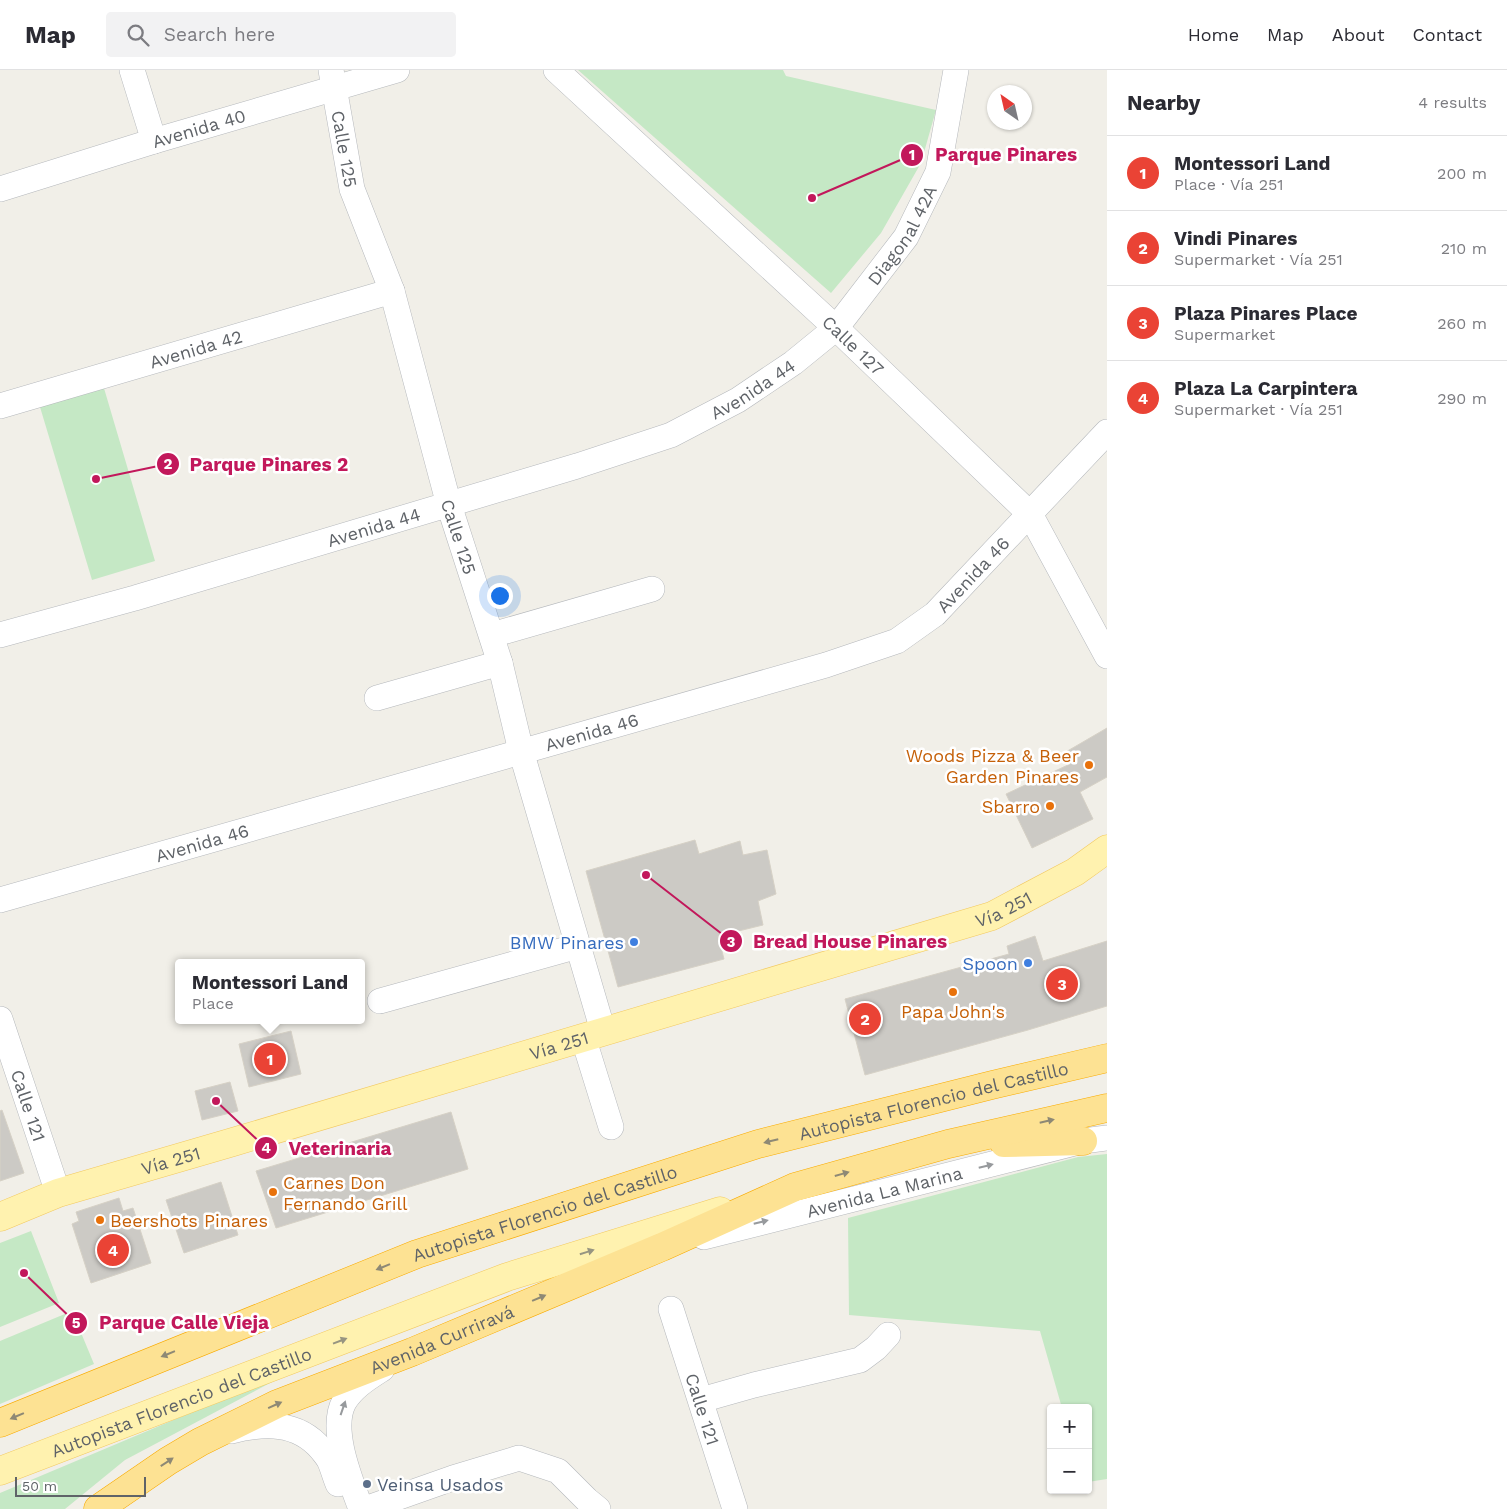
<!DOCTYPE html>
<html lang="en">
<head>
<meta charset="utf-8">
<style>
	:root { --surface:#fff; --page:#f2f2f3; --text:#2b2b33; --muted:#7c7c81; --line:#e1e1e2; --accent:#ea4335 }
	body { margin:0; font-family:"Work Sans",sans-serif; background:var(--page); color:var(--text) }
	.controls { position:absolute; right:15px; bottom:15px; display:grid; overflow:hidden; border-radius:5px; box-shadow:0 1px 4px #0004 }
	.controls button { width:45px; height:45px; display:grid; place-items:center; padding:0; border:0; border-bottom:1px solid var(--line); background:var(--surface); color:var(--text); font:25px sans-serif }
	.compass { position:absolute; left:987px; top:15px; width:45px; height:45px; border-radius:50%; background:var(--surface); box-shadow:0 1px 4px #0004; rotate:326deg }
	.scale { position:absolute; left:15px; bottom:12px; width:131px; box-sizing:border-box; padding-left:5px; border:2px solid #5f6368; border-top:0; font-size:14px; line-height:18px; white-space:nowrap; color:#5f6368; -webkit-text-stroke:4px #fff; paint-order:stroke }
	.you { position:absolute; left:499px; top:525px; width:18px; height:18px; margin:-12px; border:4px solid #fff; border-radius:50%; background:#1a73e8; box-shadow:0 0 0 8px #1a73e833 }
	.badge { display:grid; place-items:center; width:32px; height:32px; border-radius:50%; background:var(--accent); color:#fff; font-size:16px; font-weight:700 }
	.pin { position:absolute; translate:-50% -50%; border:2px solid #fff; box-shadow:0 1px 5px #0006 }
	.popup { position:absolute; left:175px; top:889px; width:190px; height:65px; box-sizing:border-box; display:grid; place-content:center; border-radius:5px; background:var(--surface); filter:drop-shadow(0 1px 4px #0005); font-size:16px; white-space:nowrap; color:var(--muted) }
	.popup b { font-size:19px; color:var(--text) }
	.popup::after { content:''; position:absolute; left:50%; top:100%; margin-left:-10px; border:10px solid transparent; border-top-color:var(--surface) }
	.list { margin:0; padding:0; list-style:none }
	h2 { display:flex; justify-content:space-between; align-items:center; height:65px; margin:0; padding:0 20px; font-size:21px }
	h2 small { font-size:16px; font-weight:400; color:var(--muted) }
	.list li { display:grid; grid-template-columns:32px 1fr auto; gap:15px; align-items:center; box-sizing:border-box; height:75px; padding:0 20px; border-top:1px solid var(--line) }
	.list b { display:block; font-size:19px; white-space:nowrap }
	.list p { margin:0; font-size:16px; white-space:nowrap; color:var(--muted) }
	.list em { font-size:16px; font-style:normal; color:var(--muted) }
	.icon { flex:none; width:28px; height:28px; fill:none; stroke:currentColor; stroke-width:2; stroke-linecap:round; stroke-linejoin:round }
	.map { position:relative; flex:none; width:1107px; height:1439px; overflow:hidden }
	header { display:flex; align-items:center; gap:30px; box-sizing:border-box; height:70px; padding:0 25px; background:var(--surface); border-bottom:1px solid var(--line) }
	header strong { font-size:24px }
	nav { display:flex; gap:28px; margin-inline-start:auto; font-size:18px }
	.search { width:350px; height:45px; background:var(--page); display:flex; align-items:center; gap:12px; box-sizing:border-box; padding:0 18px; border-radius:5px; color:var(--muted); font-size:19px }
	main { display:flex }
	aside { flex:1; background:var(--surface) }
	.map>svg:first-child { display:block }
	.green { fill:#c5e8c5 }
	.building { fill:#cccac5; stroke:#d6d1c6 }
	.lines { fill:none; stroke-linecap:round; stroke-linejoin:round }
	.minor-casing { stroke:#b5b8bc; stroke-width:26 }
	.major-casing { stroke:#f2c960; stroke-width:29 }
	.highway-casing { stroke:#f9ab00; stroke-width:29 }
	.minor { stroke:#fff; stroke-width:25 }
	.major { stroke:#fff2af; stroke-width:28 }
	.highway { stroke:#fde293; stroke-width:28 }
	.oneway { fill:#8e8975 }
	.oneway2 { fill:#979a9d }
	.oneway3 { fill:#979581 }
	.food-dot { fill:#e8710a; stroke:#fff; stroke-width:2 }
	.shop-dot { fill:#3f7fe0; stroke:#fff; stroke-width:2 }
	.service-dot { fill:#5c6f8a; stroke:#fff; stroke-width:2 }
	.labels { text-anchor:middle; dominant-baseline:central; stroke-width:5; stroke-linejoin:round; paint-order:stroke }
	.street-label { font-size:18px; fill:#5f6368; stroke:#fff }
	.food-label { font-size:18px; fill:#c56008; stroke:#fff; text-anchor:end }
	.shop-label { font-size:18px; fill:#366cbe; stroke:#fff; text-anchor:end }
	.service-label { font-size:18px; fill:#4e5e75; stroke:#fff; text-anchor:start }
	.leader { fill:none; stroke:#c2185b; stroke-width:2 }
	.callout-dot { fill:#c2185b; stroke:#fff; stroke-width:2 }
	.mark-label { font-size:15px; text-anchor:middle; font-weight:bold; fill:#fff }
	.callout-label { font-size:19px; text-anchor:middle; font-weight:bold; fill:#c2185b; stroke:#fff; stroke-width:5; stroke-linejoin:round; paint-order:stroke }
</style>
</head>
<body>
<header>
<strong>Map</strong>
<div class="search"><svg class="icon" aria-label="search" viewBox="0 0 24 24"><circle cx="10" cy="10" r="6"/><path d="M15 15l6 6"/></svg>Search here</div>
<nav><a>Home</a><a>Map</a><a>About</a><a>Contact</a></nav>
</header>
<main>
<div class="map">
<svg width="1107" height="1439" viewBox="0 0 1107 1439">
	<rect width="100%" height="100%" fill="#f1efe8"/>
	<path class="green" d="M578,0H783L786,6L936,40L921,93L881,163L831,223Z
		M101,308L155,491L92,510L37,327Z
		M1107,1084V1409L1088,1412V1338H1062L1040,1261L849,1245L848,1148L1078,1087Z
		M31,1161L59,1233L0,1257V1173Z
		M72,1241L94,1294L0,1334V1271Z
		M302,1296L125,1390L65,1439H0V1423Z"/>
	<path class="building" d="M1107,658V707L1080,722L1093,749L1032,778L1006,724L1070,694L1064,683Z
		M695,770L699,784L740,771L743,785L767,780L776,824L758,831L763,855L718,866L724,889L618,917L586,801Z
		M1035,866L1043,891L1107,871V936L1028,960L865,1005L845,929L1009,884L1007,876Z
		M291,961L301,1004L249,1017L239,974Z
		M230,1012L238,1041L202,1050L195,1021Z
		M2,1040L24,1103L0,1111V1041Z
		M451,1042L468,1099L276,1158L256,1101Z
		M221,1112L238,1165L184,1183L166,1130Z
		M119,1128L123,1141L133,1138L151,1193L91,1213L72,1154L79,1151L76,1142Z"/>
	<g class="lines">
		<defs>
			<g id="minor">
				<path d="M132,0L154,71"/>
				<path id="s1" d="M331,0L352,119L392,221L449,435L500,593L521,681L603,961"/>
				<path id="s2" d="M556,0L836,258L1030,444L1107,586"/>
				<path id="s3" d="M0,119L154,71L397,0"/>
				<path id="s4" d="M0,336L392,221"/>
				<path id="s5" d="M0,565L135,528L577,396L671,365L738,330L793,293L836,258L906,167L938,102L956,0"/>
				<path d="M492,565L652,519"/>
				<path d="M377,628L500,593"/>
				<path id="s6" d="M0,830L826,595L897,571L935,544L1107,362"/>
				<path d="M380,931L578,876"/>
				<path id="s7" d="M0,949L58,1123"/>
				<path d="M583,967L611,1057"/>
				<path id="s8" d="M704,1167L1083,1071L1107,1068"/>
				<path id="s9" d="M671,1239L735,1439"/>
				<path d="M701,1330L754,1315L860,1290L876,1278L888,1265"/>
				<path d="M231,1361C264,1353 297,1351 321,1379C324,1383 328,1387 330,1392C333,1399 335,1407 338,1414"/>
				<path d="M361,1439C351,1411 329,1360 344,1332C353,1317 368,1308 382,1299"/>
				<path d="M365,1439L453,1408L519,1388L558,1401L587,1430L598,1439"/>
			</g>
			<g id="major">
				<path id="s10" d="M0,1147L58,1123L233,1072L992,846L1075,802L1107,779"/>
				<path id="s11" d="M0,1401L507,1207L720,1141"/>
			</g>
			<g id="highway">
				<path d="M1004,1073L1083,1071"/>
				<path id="s12" d="M0,1353L417,1184L758,1074L992,1015L1107,988"/>
				<path id="s13" d="M98,1439L168,1391L200,1372L277,1334L412,1282L662,1177L795,1117L948,1074L1107,1038"/>
			</g>
		</defs>
		<use href="#minor" class="minor-casing"/>
		<use href="#major" class="major-casing"/>
		<use href="#highway" class="highway-casing"/>
		<use href="#minor" class="minor"/>
		<use href="#major" class="major"/>
		<use href="#highway" class="highway"/>
	</g>
	<defs><path id="oneway-solid" d="M-6-.8H1V-3.2L6.5 0L1 3.2V.8H-6Z" transform="scale(1.25)"/></defs>
	<g class="oneway">
		<use href="#oneway-solid" transform="translate(1047 1051) rotate(-13)"/>
		<use href="#oneway-solid" transform="translate(771 1071) rotate(166)"/>
		<use href="#oneway-solid" transform="translate(842 1104) rotate(-16)"/>
		<use href="#oneway-solid" transform="translate(383 1197) rotate(158)"/>
		<use href="#oneway-solid" transform="translate(539 1228) rotate(-23)"/>
		<use href="#oneway-solid" transform="translate(168 1284) rotate(158)"/>
		<use href="#oneway-solid" transform="translate(275 1335) rotate(-24)"/>
		<use href="#oneway-solid" transform="translate(17 1346) rotate(157)"/>
		<use href="#oneway-solid" transform="translate(167 1392) rotate(-33)"/>
	</g>
	<g class="oneway2">
		<use href="#oneway-solid" transform="translate(986 1096) rotate(-14)"/>
		<use href="#oneway-solid" transform="translate(761 1152) rotate(-14)"/>
		<use href="#oneway-solid" transform="translate(343 1338) rotate(-71)"/>
	</g>
	<g class="oneway3">
		<use href="#oneway-solid" transform="translate(587 1182) rotate(-17)"/>
		<use href="#oneway-solid" transform="translate(340 1271) rotate(-21)"/>
	</g>
	<g class="food-dot">
		<circle cx="1089" cy="695" r="5"/>
		<circle cx="1050" cy="736" r="5"/>
		<circle cx="953" cy="922" r="5"/>
		<circle cx="273" cy="1122" r="5"/>
		<circle cx="100" cy="1150" r="5"/>
	</g>
	<g class="shop-dot">
		<circle cx="634" cy="872" r="5"/>
		<circle cx="1028" cy="893" r="5"/>
	</g>
	<circle class="service-dot" cx="367" cy="1414" r="5"/>
	<g class="labels">
		<g class="street-label">
			<text stroke="none"><textPath href="#s3" startOffset="208">Avenida 40</textPath></text>
			<text stroke="none"><textPath href="#s1" startOffset="80">Calle 125</textPath></text>
			<text stroke="none"><textPath href="#s5" startOffset="1012">Diagonal 42A</textPath></text>
			<text stroke="none"><textPath href="#s2" startOffset="405">Calle 127</textPath></text>
			<text stroke="none"><textPath href="#s4" startOffset="204">Avenida 42</textPath></text>
			<text stroke="none"><textPath href="#s5" startOffset="794">Avenida 44</textPath></text>
			<text stroke="none"><textPath href="#s5" startOffset="389">Avenida 44</textPath></text>
			<text stroke="none"><textPath href="#s1" startOffset="485">Calle 125</textPath></text>
			<text stroke="none"><textPath href="#s6" startOffset="1035">Avenida 46</textPath></text>
			<text stroke="none"><textPath href="#s6" startOffset="615">Avenida 46</textPath></text>
			<text stroke="none"><textPath href="#s6" startOffset="210">Avenida 46</textPath></text>
			<text stroke="none"><textPath href="#s10" startOffset="1050">Vía 251</textPath></text>
			<text stroke="none"><textPath href="#s10" startOffset="585">Vía 251</textPath></text>
			<text stroke="none"><textPath href="#s12" startOffset="989">Autopista Florencio del Castillo</textPath></text>
			<text stroke="none"><textPath href="#s7" startOffset="91">Calle 121</textPath></text>
			<text stroke="none"><textPath href="#s10" startOffset="180">Vía 251</textPath></text>
			<text stroke="none"><textPath href="#s8" startOffset="186">Avenida La Marina</textPath></text>
			<text stroke="none"><textPath href="#s12" startOffset="584">Autopista Florencio del Castillo</textPath></text>
			<text stroke="none"><textPath href="#s13" startOffset="385">Avenida Curriravá</textPath></text>
			<text stroke="none"><textPath href="#s11" startOffset="194">Autopista Florencio del Castillo</textPath></text>
			<text stroke="none"><textPath href="#s9" startOffset="105">Calle 121</textPath></text>
		</g>
		<g class="food-label">
			<text x="1079" y="685">Woods Pizza &amp; Beer<tspan x="1079" dy="21">Garden Pinares</tspan></text>
			<text x="1040" y="736">Sbarro</text>
			<text x="953" y="941" text-anchor="middle">Papa John's</text>
			<text x="283" y="1112" text-anchor="start">Carnes Don<tspan x="283" dy="21">Fernando Grill</tspan></text>
			<text x="110" y="1150" text-anchor="start">Beershots Pinares</text>
		</g>
		<g class="shop-label">
			<text x="624" y="872">BMW Pinares</text>
			<text x="1018" y="893">Spoon</text>
		</g>
		<g class="service-label">
			<text x="377" y="1414">Veinsa Usados</text>
		</g>
	</g>
	<path class="leader" d="M812 128L912 85M96 409L168 394M646 805L731 871M216 1031L266 1078M24 1203L76 1253"/>
	<g class="callout-dot">
		<circle cx="812" cy="128" r="5"/>
		<circle cx="96" cy="409" r="5"/>
		<circle cx="646" cy="805" r="5"/>
		<circle cx="216" cy="1031" r="5"/>
		<circle cx="24" cy="1203" r="5"/>
		<circle cx="912" cy="85" r="12"/>
		<circle cx="168" cy="394" r="12"/>
		<circle cx="731" cy="871" r="12"/>
		<circle cx="266" cy="1078" r="12"/>
		<circle cx="76" cy="1253" r="12"/>
	</g>
	<g class="mark-label">
		<text x="912" y="90">1</text>
		<text x="168" y="399">2</text>
		<text x="731" y="877">3</text>
		<text x="266" y="1083">4</text>
		<text x="76" y="1258">5</text>
	</g>
	<g class="callout-label">
		<text x="1006" y="91">Parque Pinares</text>
		<text x="269" y="401">Parque Pinares 2</text>
		<text x="850" y="878">Bread House Pinares</text>
		<text x="340" y="1085">Veterinaria</text>
		<text x="184" y="1259">Parque Calle Vieja</text>
	</g>
</svg>
<div class="controls">
<button>+</button>
<button>−</button>
</div>
<svg class="compass" viewBox="-18 -18 36 36"><path d="M0-13l5 13h-10z" fill="#e53935"/><path d="M0 13l5-13h-10z" fill="#7c7c81"/></svg>
<div class="scale">50 m</div>
<div class="you"></div>
<div class="pin badge" style="left:270px;top:989px">1</div>
<div class="popup"><b>Montessori Land</b>Place</div>
<div class="pin badge" style="left:865px;top:949px">2</div>
<div class="pin badge" style="left:1062px;top:914px">3</div>
<div class="pin badge" style="left:113px;top:1180px">4</div>
</div>
<aside>
<h2>Nearby<small>4 results</small></h2>
<ul class="list">
<li><span class="badge">1</span><div><b>Montessori Land</b><p>Place · Vía 251</p></div><em>200 m</em></li>
<li><span class="badge">2</span><div><b>Vindi Pinares</b><p>Supermarket · Vía 251</p></div><em>210 m</em></li>
<li><span class="badge">3</span><div><b>Plaza Pinares Place</b><p>Supermarket</p></div><em>260 m</em></li>
<li><span class="badge">4</span><div><b>Plaza La Carpintera</b><p>Supermarket · Vía 251</p></div><em>290 m</em></li>
</ul>
</aside>
</main>
</body>
</html>
